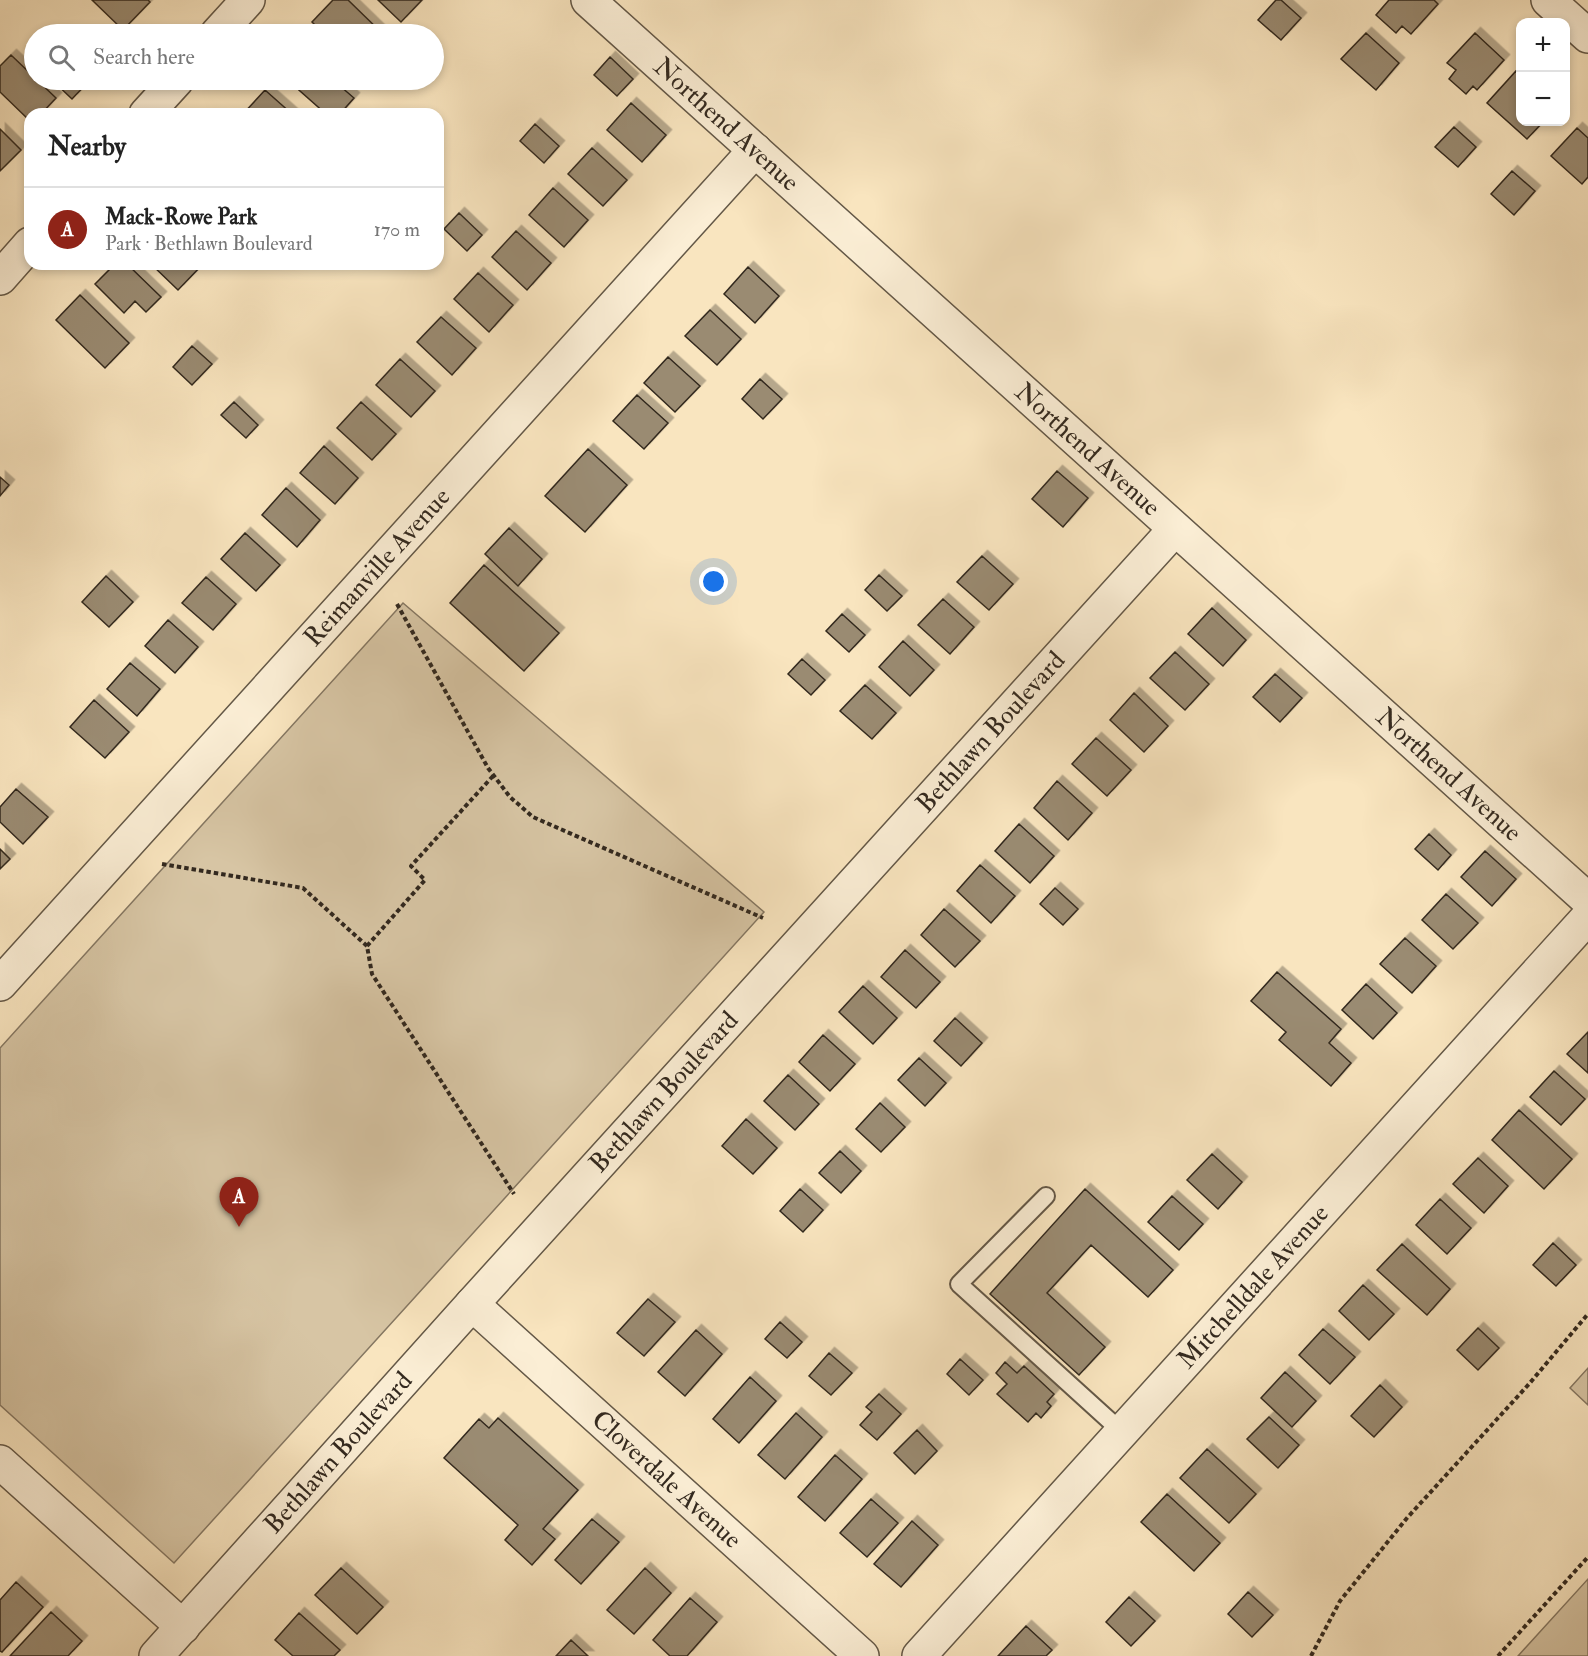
<!DOCTYPE html>
<html lang="en">
<head>
<meta charset="utf-8">
<style>
	:root { --surface:#fff; --page:#f2f2f2; --text:#222; --muted:#767676; --line:#e0e0e0; --accent:#8f2418 }
	body { margin:0; font-family:"IM FELL Double Pica",serif; background:var(--page); color:var(--text) }
	.controls { position:absolute; right:18px; top:18px; display:grid; overflow:hidden; border-radius:12px; box-shadow:0 3px 9px #0003 }
	.controls button { width:54px; height:54px; display:grid; place-items:center; padding:0; border:0; border-bottom:2px solid var(--line); background:var(--surface); color:var(--text); font:30px sans-serif }
	.you { position:absolute; left:714px; top:582px; width:21px; height:21px; margin:-15px; border:4px solid #fff; border-radius:50%; background:#1a73e8; box-shadow:0 0 0 9px #1a73e833 }
	.badge { display:grid; place-items:center; width:39px; height:39px; border-radius:50%; background:var(--accent); color:#fff; font-size:20px; font-weight:700 }
	.pin { position:absolute; translate:-50% -50px; filter:drop-shadow(0 2px 3px #0008) }
	.pin::after { content:''; position:absolute; top:32px; width:21px; height:18px; background:inherit; clip-path:polygon(0 0,100% 0,50% 100%) }
	.list { margin:0; padding:0; list-style:none }
	h2 { display:flex; justify-content:space-between; align-items:center; height:78px; margin:0; padding:0 24px; font-size:26px }
	h2 small { font-size:20px; font-weight:400; color:var(--muted) }
	.list li { display:grid; grid-template-columns:39px 1fr auto; gap:18px; align-items:center; box-sizing:border-box; height:84px; padding:0 24px; border-top:2px solid var(--line) }
	.list b { display:block; font-size:22px; white-space:nowrap }
	.list p { margin:0; font-size:20px; white-space:nowrap; color:var(--muted) }
	.list em { font-size:20px; font-style:normal; color:var(--muted) }
	.icon { flex:none; width:33px; height:33px; fill:none; stroke:currentColor; stroke-width:2; stroke-linecap:round; stroke-linejoin:round }
	.map { position:relative; flex:none; width:1588px; height:1656px; overflow:hidden }
	.search { position:absolute; background:var(--surface); box-shadow:0 3px 9px #0003; left:24px; top:24px; width:420px; height:66px; display:flex; align-items:center; gap:15px; box-sizing:border-box; padding:0 21px; border-radius:33px; color:var(--muted); font-size:22px }
	.panel { position:absolute; background:var(--surface); box-shadow:0 3px 9px #0003; left:24px; top:108px; width:420px; height:162px; border-radius:18px }
	.map>svg:first-child { display:block }
	.green { fill:#d7c5a4; stroke:#857762; stroke-width:1.5 }
	.building { fill:#9a8b72; stroke:#33291f; stroke-width:1.5; filter:url(#shadow) }
	.lines { fill:none; stroke-linecap:round; stroke-linejoin:round }
	.service-casing { stroke:#645847; stroke-width:20 }
	.minor-casing { stroke:#645847; stroke-width:36 }
	.path { stroke:#33291f; stroke-width:4; stroke-dasharray:4.5 3; stroke-linecap:butt }
	.service { stroke:#fbeed5; stroke-width:16 }
	.minor { stroke:#fbeed5; stroke-width:33 }
	.labels { text-anchor:middle; dominant-baseline:central; stroke-width:4.5; stroke-linejoin:round; paint-order:stroke }
	.street-label { font-size:26px; fill:#33291f; stroke:#fbeed5 }
</style>
</head>
<body>
<div class="map">
<svg width="1588" height="1656" viewBox="0 0 1588 1656">
	<defs>
		<filter id="shadow"><feDropShadow dx="5.5" dy="-5.5" stdDeviation="0" flood-color="#0004"/></filter>
	</defs>
	<rect width="100%" height="100%" fill="#f9e5bf"/>
	<filter id="stains"><feTurbulence type="fractalNoise" baseFrequency=".00333" numOctaves="4"/><feColorMatrix values="0 0 0 0 .2 0 0 0 0 .09 0 0 0 0 .02 0 0 0 .5 -.17"/></filter>
	<radialGradient id="worn" r=".72"><stop offset=".6" stop-color="#630" stop-opacity="0"/><stop offset="1" stop-color="#630" stop-opacity=".3"/></radialGradient>
	<path class="green" d="M403,603L764,912L174,1563L0,1405V1048Z
		M1588,1368V1405L1570,1388Z
		M1588,1579V1656H1518Z"/>
	<path class="building" d="M92,0H148L150,2L123,30Z
		M333,0H348L383,34H324L312,22Z
		M378,0H422L401,22Z
		M1276,0H1281L1301,18L1281,40L1258,20Z
		M1389,0H1434L1438,4L1411,34L1402,26L1396,33L1376,15Z
		M1366,33L1399,63L1376,90L1341,59Z
		M1475,33L1504,60L1477,90L1473,86L1466,94L1449,79L1456,70L1447,63Z
		M11,55L56,98L41,114H30V121L0,92V66Z
		M610,57L633,79L617,96L594,75Z
		M1516,71L1520,76V122H1543L1527,139L1487,103Z
		M52,80H90L72,99Z
		M295,80H333L354,98L340,114H326L291,83Z
		M265,90L292,114H243Z
		M631,103L666,135L642,162L607,130Z
		M535,124L559,146L544,163L520,141Z
		M1454,127L1476,147L1458,167L1435,147Z
		M1577,128L1588,138V177L1582,184L1551,156Z
		M0,129L21,150L0,171Z
		M592,148L627,180L603,206L568,174Z
		M1512,171L1535,191L1514,215L1491,194Z
		M553,188L588,220L564,247L529,215Z
		M459,213L482,235L467,251L444,229Z
		M516,231L551,263L527,290L492,257Z
		M115,264H127L161,297L146,312L135,301L124,313L95,284Z
		M151,264H203L178,290Z
		M748,267L779,296L755,323L724,294Z
		M478,273L513,305L489,332L454,299Z
		M80,295L129,343L105,368L56,320Z
		M710,310L741,339L717,365L685,336Z
		M441,317L476,348L452,375L417,342Z
		M192,346L212,364L192,385L173,367Z
		M668,357L700,386L675,412L644,383Z
		M400,359L435,391L411,417L376,385Z
		M760,379L782,399L763,419L742,399Z
		M637,395L668,423L644,449L613,421Z
		M234,402L258,425L246,438L221,415Z
		M361,402L396,434L372,460L337,428Z
		M324,446L358,478L335,504L300,473Z
		M588,449L627,485L585,532L545,496Z
		M1057,471L1088,498L1063,527L1032,499Z
		M0,477L9,485L0,496Z
		M286,488L320,520L297,547L262,515Z
		M509,528L542,559L518,586L485,554Z
		M245,533L280,565L256,591L221,559Z
		M982,556L1013,584L989,610L957,582Z
		M484,565L559,633L524,671L450,603Z
		M879,575L902,596L887,611L865,590Z
		M106,576L133,602L109,627L82,602Z
		M206,577L236,604L213,630L182,603Z
		M943,599L974,627L950,654L918,625Z
		M1212,608L1246,640L1223,666L1188,634Z
		M842,614L865,635L849,652L826,631Z
		M168,620L198,647L175,673L145,646Z
		M903,641L934,670L910,696L879,667Z
		M1175,652L1209,684L1185,710L1150,678Z
		M802,659L825,680L811,695L788,674Z
		M130,663L160,689L137,716L107,689Z
		M1275,674L1302,698L1280,722L1253,697Z
		M865,685L896,713L872,739L840,711Z
		M1134,693L1168,726L1144,752L1110,720Z
		M94,700L129,732L105,758L70,727Z
		M1096,738L1131,770L1107,796L1072,764Z
		M1057,781L1092,813L1068,840L1034,808Z
		M16,789L48,817L23,844L0,822V807Z
		M1019,824L1054,856L1030,883L995,851Z
		M1429,834L1451,855L1438,870L1415,849Z
		M0,849L10,859L0,869Z
		M1485,851L1516,879L1492,906L1461,877Z
		M980,865L1015,896L991,923L957,891Z
		M1055,888L1078,909L1063,925L1040,904Z
		M1446,894L1478,923L1453,949L1422,920Z
		M944,909L980,941L955,967L921,935Z
		M1405,938L1436,966L1412,993L1380,964Z
		M905,950L940,982L916,1008L881,977Z
		M1277,972L1341,1029L1329,1043L1351,1063L1331,1086L1279,1040L1286,1032L1251,1001Z
		M1366,984L1397,1013L1373,1039L1342,1010Z
		M863,986L897,1018L873,1044L839,1012Z
		M955,1018L982,1043L961,1066L934,1041Z
		M1588,1032V1073L1567,1054Z
		M823,1035L855,1064L830,1091L799,1062Z
		M919,1058L946,1083L925,1106L898,1080Z
		M1554,1071L1585,1099L1561,1125L1530,1097Z
		M788,1075L819,1104L795,1130L764,1101Z
		M880,1103L905,1127L881,1152L856,1129Z
		M1519,1110L1572,1159L1544,1189L1492,1140Z
		M746,1119L777,1148L753,1174L722,1146Z
		M840,1151L861,1171L841,1193L819,1173Z
		M1212,1154L1242,1182L1218,1209L1187,1180Z
		M1478,1158L1508,1186L1484,1213L1453,1184Z
		M800,1189L823,1210L803,1232L780,1211Z
		M1085,1189L1173,1270L1148,1297L1091,1245L1047,1293L1105,1347L1079,1375L990,1294Z
		M1172,1196L1203,1224L1179,1250L1148,1222Z
		M1440,1199L1471,1228L1447,1254L1416,1225Z
		M1553,1243L1576,1265L1556,1286L1533,1265Z
		M1402,1244L1450,1289L1427,1315L1377,1270Z
		M1363,1285L1394,1314L1369,1340L1339,1311Z
		M648,1299L675,1322L644,1356L617,1333Z
		M780,1322L802,1342L787,1358L765,1339Z
		M1478,1328L1499,1348L1478,1370L1457,1350Z
		M1323,1329L1355,1357L1330,1384L1299,1355Z
		M696,1330L722,1354L685,1396L658,1372Z
		M829,1353L852,1373L831,1395L809,1376Z
		M960,1359L983,1380L969,1395L947,1374Z
		M1005,1362L1017,1373L1024,1366L1054,1394L1047,1402L1051,1406L1041,1418L1036,1413L1028,1422L997,1394L1007,1384L996,1373Z
		M1285,1372L1316,1401L1292,1427L1261,1398Z
		M750,1377L776,1401L739,1443L713,1419Z
		M1380,1385L1402,1407L1374,1437L1351,1416Z
		M879,1394L901,1414L877,1440L860,1425L872,1412L866,1407Z
		M796,1413L822,1437L785,1479L758,1455Z
		M1269,1417L1299,1445L1278,1468L1247,1439Z
		M498,1418L578,1490L543,1529L555,1539L532,1565L505,1540L518,1525L444,1458L479,1419L489,1428Z
		M917,1430L937,1451L915,1474L894,1453Z
		M1207,1449L1256,1494L1229,1523L1180,1478Z
		M835,1455L862,1479L825,1521L798,1497Z
		M1167,1494L1220,1543L1194,1571L1141,1522Z
		M871,1499L898,1523L867,1557L840,1533Z
		M592,1519L619,1542L581,1584L555,1560Z
		M912,1521L938,1545L901,1587L874,1564Z
		M341,1568L383,1607L357,1634L315,1595Z
		M645,1568L671,1593L634,1634L607,1610Z
		M16,1582L43,1607L2,1652L0,1651V1600Z
		M1248,1592L1273,1615L1252,1637L1228,1614Z
		M1129,1597L1155,1621L1131,1646L1106,1622Z
		M690,1598L717,1622L687,1656H670L653,1640Z
		M51,1612L82,1641L68,1656H10Z
		M299,1613L340,1650L334,1656H293L275,1640Z
		M1026,1626L1052,1650L1046,1656H998Z
		M571,1640L588,1656H556Z"/>
	<g class="lines">
		<defs>
			<path id="service" d="M1046,1196L959,1284L1121,1431"/>
			<g id="minor">
				<path id="s1" d="M588,0L1588,900"/>
				<path d="M1548,0L1588,36"/>
				<path d="M217,34L248,0"/>
				<path d="M146,114L177,80"/>
				<path d="M0,278L30,244"/>
				<path id="s2" d="M0,984L755,150"/>
				<path id="s3" d="M472,1304L862,1656"/>
				<path d="M0,1462L183,1627"/>
				<path id="s4" d="M156,1656L472,1304L1175,529"/>
				<path id="s5" d="M919,1656L1588,917"/>
			</g>
		</defs>
		<use href="#service" class="service-casing"/>
		<use href="#minor" class="minor-casing"/>
		<path class="path" d="M397,604L488,768L510,797L533,817L763,918
			M162,864L303,888L367,946L372,974L514,1194
			M367,946L425,880L411,866L493,776
			M1311,1656L1340,1601L1407,1518L1529,1384L1588,1314
			M1498,1656L1588,1557"/>
		<use href="#service" class="service"/>
		<use href="#minor" class="minor"/>
	</g>
	<g class="labels">
		<g class="street-label">
			<text stroke="none"><textPath href="#s1" startOffset="186">Northend Avenue</textPath></text>
			<text stroke="none"><textPath href="#s1" startOffset="672">Northend Avenue</textPath></text>
			<text stroke="none"><textPath href="#s2" startOffset="562">Reimanville Avenue</textPath></text>
			<text stroke="none"><textPath href="#s4" startOffset="1245">Bethlawn Boulevard</textPath></text>
			<text stroke="none"><textPath href="#s1" startOffset="1158">Northend Avenue</textPath></text>
			<text stroke="none"><textPath href="#s4" startOffset="759">Bethlawn Boulevard</textPath></text>
			<text stroke="none"><textPath href="#s5" startOffset="498">Mitchelldale Avenue</textPath></text>
			<text stroke="none"><textPath href="#s4" startOffset="273">Bethlawn Boulevard</textPath></text>
			<text stroke="none"><textPath href="#s3" startOffset="262">Cloverdale Avenue</textPath></text>
		</g>
	</g>
	<rect width="100%" height="100%" filter="url(#stains)"/>
	<rect width="100%" height="100%" fill="url(#worn)"/>
</svg>
<div class="controls">
<button>+</button>
<button>−</button>
</div>
<div class="you"></div>
<div class="pin badge" style="left:239px;top:1227px">A</div>
<div class="search"><svg class="icon" aria-label="search" viewBox="0 0 24 24"><circle cx="10" cy="10" r="6"/><path d="M15 15l6 6"/></svg>Search here</div>
<section class="panel">
<h2>Nearby<small></small></h2>
<ul class="list">
<li><span class="badge">A</span><div><b>Mack-Rowe Park</b><p>Park · Bethlawn Boulevard</p></div><em>170 m</em></li>
</ul>
</section>
</div>
</body>
</html>
